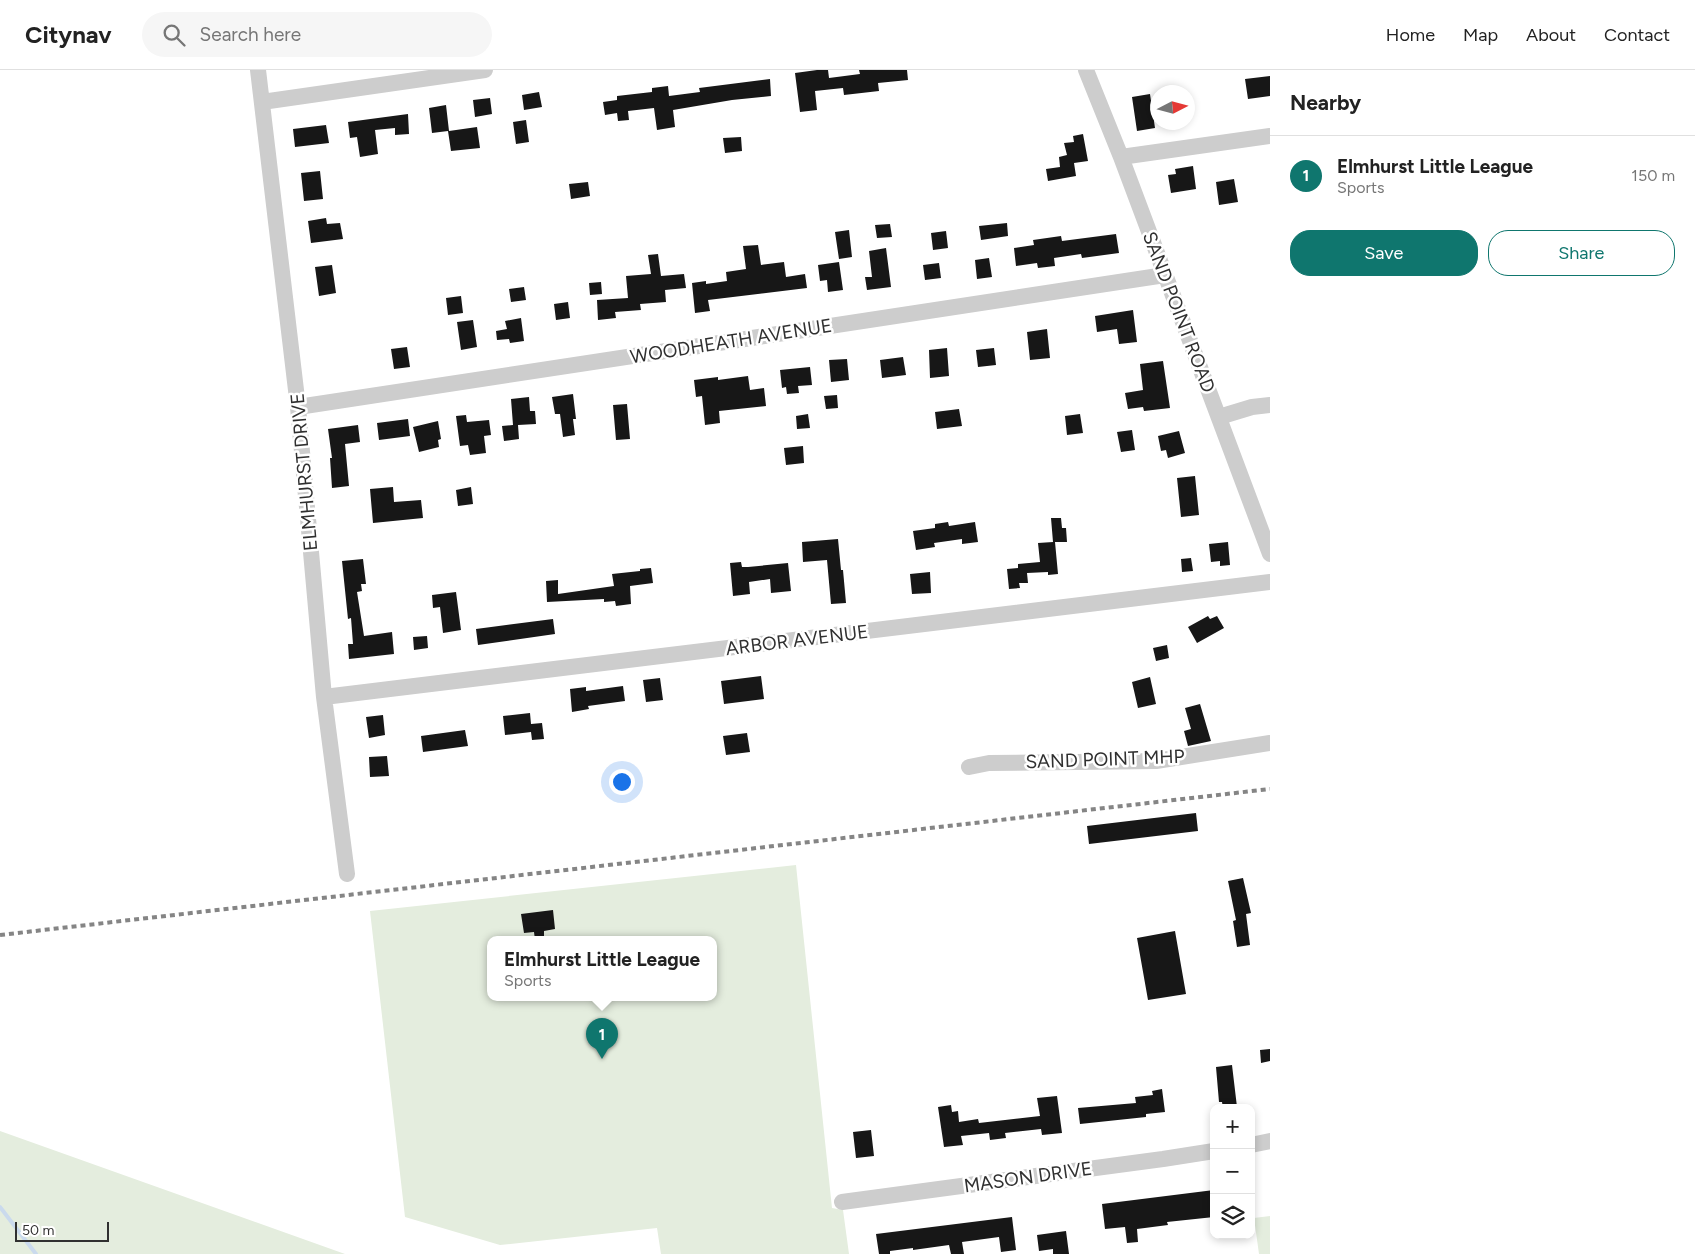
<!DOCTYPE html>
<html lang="en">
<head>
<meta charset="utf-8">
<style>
	:root { --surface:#fff; --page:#f6f6f6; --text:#222; --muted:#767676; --line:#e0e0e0; --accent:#0f766e }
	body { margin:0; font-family:Figtree,sans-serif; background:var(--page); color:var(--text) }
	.controls { position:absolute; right:15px; bottom:15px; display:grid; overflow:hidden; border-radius:10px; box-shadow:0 2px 8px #0003 }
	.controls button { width:45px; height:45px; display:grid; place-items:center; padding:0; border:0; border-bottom:1px solid var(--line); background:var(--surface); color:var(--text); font:25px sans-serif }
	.compass { position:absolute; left:1150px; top:15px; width:45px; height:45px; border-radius:50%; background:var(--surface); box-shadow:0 2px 8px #0003; rotate:84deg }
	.scale { position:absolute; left:15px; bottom:12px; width:94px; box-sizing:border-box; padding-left:5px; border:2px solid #303030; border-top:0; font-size:14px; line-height:18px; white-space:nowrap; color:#303030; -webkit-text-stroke:4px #fff; paint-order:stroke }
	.you { position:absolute; left:621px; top:711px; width:18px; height:18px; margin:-12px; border:4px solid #fff; border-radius:50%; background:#1a73e8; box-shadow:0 0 0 8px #1a73e833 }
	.badge { display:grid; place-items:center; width:32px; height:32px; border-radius:50%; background:var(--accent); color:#fff; font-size:16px; font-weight:700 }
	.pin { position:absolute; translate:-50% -41px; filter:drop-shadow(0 1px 2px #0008) }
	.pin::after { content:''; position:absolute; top:26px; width:18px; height:15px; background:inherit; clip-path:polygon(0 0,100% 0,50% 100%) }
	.popup { position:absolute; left:487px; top:866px; width:230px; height:65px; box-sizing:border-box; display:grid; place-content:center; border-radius:10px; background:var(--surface); filter:drop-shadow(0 1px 4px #0005); font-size:16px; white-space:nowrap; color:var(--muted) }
	.popup b { font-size:19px; color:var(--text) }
	.popup::after { content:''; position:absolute; left:50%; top:100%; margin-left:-10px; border:10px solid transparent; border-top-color:var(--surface) }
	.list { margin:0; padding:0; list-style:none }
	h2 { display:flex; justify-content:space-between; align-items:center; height:65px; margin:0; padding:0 20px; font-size:21px }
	h2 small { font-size:16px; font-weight:400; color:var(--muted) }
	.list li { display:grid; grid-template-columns:32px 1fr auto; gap:15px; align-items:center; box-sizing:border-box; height:80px; padding:0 20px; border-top:1px solid var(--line) }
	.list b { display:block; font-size:19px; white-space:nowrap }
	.list p { margin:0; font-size:16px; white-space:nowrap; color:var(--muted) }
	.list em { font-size:16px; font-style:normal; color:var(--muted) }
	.actions { display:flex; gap:10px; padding:15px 20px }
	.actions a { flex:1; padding:11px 0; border:1px solid var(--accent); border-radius:20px; text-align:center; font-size:18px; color:var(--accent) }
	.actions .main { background:var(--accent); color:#fff }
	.icon { flex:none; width:28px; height:28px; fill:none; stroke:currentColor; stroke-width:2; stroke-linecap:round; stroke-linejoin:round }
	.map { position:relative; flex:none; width:1270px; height:1184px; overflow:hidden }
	header { display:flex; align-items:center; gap:30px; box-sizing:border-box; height:70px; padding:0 25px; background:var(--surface); border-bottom:1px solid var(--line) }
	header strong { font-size:24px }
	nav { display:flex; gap:28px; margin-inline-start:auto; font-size:18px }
	.search { width:350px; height:45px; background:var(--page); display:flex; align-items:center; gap:12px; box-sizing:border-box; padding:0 18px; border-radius:28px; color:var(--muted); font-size:19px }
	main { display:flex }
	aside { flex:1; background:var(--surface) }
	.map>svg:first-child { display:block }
	.green { fill:#e4edde; fill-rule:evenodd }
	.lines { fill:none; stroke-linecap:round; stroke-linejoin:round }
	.stream { stroke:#cadaed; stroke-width:4 }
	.building { fill:#171717 }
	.minor { stroke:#cdcdcd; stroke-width:16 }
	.rail { stroke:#858585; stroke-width:4; stroke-dasharray:5 4; stroke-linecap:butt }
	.labels { text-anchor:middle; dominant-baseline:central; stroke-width:5; stroke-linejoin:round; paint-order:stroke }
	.street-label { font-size:19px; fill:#303030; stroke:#fff }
</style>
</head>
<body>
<header>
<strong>Citynav</strong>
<div class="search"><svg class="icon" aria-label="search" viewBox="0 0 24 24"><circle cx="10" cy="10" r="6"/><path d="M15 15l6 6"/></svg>Search here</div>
<nav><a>Home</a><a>Map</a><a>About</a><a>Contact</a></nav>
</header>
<main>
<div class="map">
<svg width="1270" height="1184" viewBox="0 0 1270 1184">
	<rect width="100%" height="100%" fill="#fff"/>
	<path class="green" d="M796,795L832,1138L843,1140L849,1184H661L657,1158L500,1175L405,1147L370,841ZM491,870H713V928H491Z
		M0,1061L345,1184H0Z
		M1270,1146V1184H1259L1254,1148Z"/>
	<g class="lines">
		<path class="stream" d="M0,1137L36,1184"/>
	</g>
	<path class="building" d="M817,0H828L829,8L860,4L859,0H907L908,10L878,13L879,21L844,25L843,18L815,21L817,40L800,42L795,3Z
		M1270,6V26L1248,29L1245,9Z
		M770,9L771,26L732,30L673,40L675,57L657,60L654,38L628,41L629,50L618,51L617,43L605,45L603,32L617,30V26L652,22V18L668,16L669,26L700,22L699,18Z
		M539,22L542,37L524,40L522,25Z
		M1150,24L1155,58L1137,61L1132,27Z
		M490,28L492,44L475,47L473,30Z
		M446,35L449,61L477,57L480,78L451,81L448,61L432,63L429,38Z
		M408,44L409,64L395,65V58L375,60L378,84L360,87L357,67L350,68L348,52Z
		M526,50L529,72L516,74L513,52Z
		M326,55L329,73L295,77L293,59Z
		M1083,64L1088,91L1074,93L1076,106L1048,111L1046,99L1060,97L1059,87L1067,85L1064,73L1074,72L1073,66Z
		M741,67L742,81L725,83L723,68Z
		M1193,96L1196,119L1171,123L1168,105L1176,104L1175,99Z
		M320,101L323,129L304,131L301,103Z
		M1234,109L1238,132L1219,135L1216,112Z
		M588,112L590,126L571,129L569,114Z
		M326,148L327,154L340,153L343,169L311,173L308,151Z
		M1007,153L1008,166L981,170L979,156Z
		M890,154L892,167L877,168L875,155Z
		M849,160L852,187L839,189L835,162Z
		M946,161L948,178L933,180L931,163Z
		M1116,164L1119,183L1082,188L1081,184L1054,188L1055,196L1038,198L1037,193L1016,196L1014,178L1034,175L1033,170L1061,166L1062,171Z
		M758,175L761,195L784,192L786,207L805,204L807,218L708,230L710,241L695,243L692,213L706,211V214L727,211L726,202L746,199L743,176Z
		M886,178L891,217L867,220L865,207H872L869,181Z
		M658,184L661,206L684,204L686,218L665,220L666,232L640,234L641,240L615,242L616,248L598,250L597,230L628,228L626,206L651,204L648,185Z
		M989,188L992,207L977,209L975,190Z
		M839,192L843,220L828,222L827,210L820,211L818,195Z
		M939,193L941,208L925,210L923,195Z
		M332,195L336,223L319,226L315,197Z
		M601,212L602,224L590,225L589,213Z
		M524,217L526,230L511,232L509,219Z
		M461,226L463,243L448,245L446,228Z
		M568,232L570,248L556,250L554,234Z
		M1133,240L1137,272L1119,274L1117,259L1097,262L1095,246Z
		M521,248L524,271L510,273L509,269L497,270L496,261L507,259L505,251Z
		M473,250L477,277L461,280L457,252Z
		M1047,259L1050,288L1030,290L1027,262Z
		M407,277L410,297L394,299L391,279Z
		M947,278L949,306L930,308L929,280Z
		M994,278L996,295L978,297L976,280Z
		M903,287L906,305L882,308L880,290Z
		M847,289L849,310L831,312L829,290Z
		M1163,291L1170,338L1144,341L1143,337L1128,339L1125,323L1143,320L1140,294Z
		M810,297L812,315L798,316L799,323L787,324L786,317L782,318L780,300Z
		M748,306L750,320L764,318L766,336L719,341L720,353L705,355L702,326L696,327L694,310L718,307V310Z
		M573,324L576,349H573L575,365L563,367L560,344H555L552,327Z
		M837,325L838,338L826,339L824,326Z
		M529,327L530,341H535L536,354L518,355L519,369L504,371L502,356L513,355L511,329Z
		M627,334L630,369L616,370L613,335Z
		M959,339L962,356L937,359L935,342Z
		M808,344L810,358L797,359L796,346Z
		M1080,344L1083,363L1067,365L1065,346Z
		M466,345L467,352L489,350L491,365L484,366L486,383L470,385L468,375L460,376L456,346Z
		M408,349L410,366L379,370L377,353Z
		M438,351L441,369L438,370L439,377L419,382L413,357Z
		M358,355L360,372L345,374L349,416L332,418L330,388H332L328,359Z
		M1132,360L1135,380L1121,382L1117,362Z
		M1179,361L1185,383L1168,388L1166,380L1161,381L1158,366Z
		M803,376L804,393L786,395L784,378Z
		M1195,406L1199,445L1181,447L1177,408Z
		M393,417L394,432L421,430L423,448L373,453L370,419Z
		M471,417L473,434L458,436L456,420Z
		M1051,448H1061L1062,458H1066L1067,472H1055L1058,504L1048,505V502L1027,503L1028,513H1019L1020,518L1009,519L1007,499L1018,498V494L1040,492L1038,473L1053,472Z
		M948,452L949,456L975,452L978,472L962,474V469L934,473L935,477L916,480L913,461L935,458V454Z
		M838,469L841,500H843L846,533L831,534L827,490L803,492L802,472Z
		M1228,472L1230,495L1220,496V491L1211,492L1209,474Z
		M1191,488L1193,501L1182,502L1181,489Z
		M363,489L366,514H361L362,521L357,522L364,566L392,562L394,584L349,589L348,574H353L351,548L348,549L342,491Z
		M741,492L742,497H748L788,493L791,521L771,523L770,509L749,512L750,524L733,526L730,493Z
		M651,498L653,513L630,516L631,534L616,536L615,531L604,532V529L547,532L546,511L558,510V524L614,516L612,504L640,501V499Z
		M930,502L931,523L912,524L910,504Z
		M456,522L461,560L443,563L440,537L433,538L432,525Z
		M1208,546L1210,549L1217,546L1224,558L1197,573L1188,557Z
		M553,549L555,564L478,575L476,559Z
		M427,566L428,578L414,580L413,567Z
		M1167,575L1169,588L1156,591L1153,578Z
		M761,606L764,629L724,634L721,611Z
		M1150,607L1156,634L1138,638L1132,612Z
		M660,608L663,630L646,632L643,610Z
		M623,616L625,631L588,636L589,639L572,642L570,619L586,617V621Z
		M1200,634L1211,671L1188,676L1184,661L1191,659L1185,638Z
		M530,643L531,654L542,653L544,669L532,670L531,662L505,665L503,646Z
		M383,645L385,665L369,668L366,647Z
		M465,660L468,676L423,682L421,666Z
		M747,663L750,682L726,685L723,666Z
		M387,686L389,706L370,707L369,687Z
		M1196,743L1198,761L1089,774L1087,756Z
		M1243,808L1251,843L1246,844L1250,875L1237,877L1233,851L1236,850L1228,811Z
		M553,840L555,859L544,861V868L535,870L534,862L524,863L521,844Z
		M1175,861L1186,924L1148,930L1137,868Z
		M1270,979V991L1261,993L1260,980Z
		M1232,995L1237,1037L1223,1038L1222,1032H1219L1216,997Z
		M1162,1019L1165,1042L1146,1044V1047L1080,1054L1078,1038L1136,1033L1135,1027L1153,1025L1152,1021Z
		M1057,1026L1062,1063L1042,1065L1041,1059L1005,1063L1006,1068L990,1070L989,1063L961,1066L963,1075L944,1077L938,1037L951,1035L952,1042L958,1041L959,1052L978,1049L979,1053L1040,1046L1037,1028Z
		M871,1060L874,1086L856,1088L853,1062Z
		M1214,1120V1147L1167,1152L1168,1155L1137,1159L1138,1172L1127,1173L1125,1157L1105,1159L1102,1134Z
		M1012,1147L1016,1180L1001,1182L999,1167L962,1172L964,1184H951L949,1175L913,1180V1178L890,1181V1184H879L876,1164Z
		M1066,1161L1069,1184H1053V1179L1039,1181L1037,1165Z"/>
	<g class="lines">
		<path class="minor" d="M258,0L298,337L324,627L347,804
			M1086,0L1121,87L1270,484
			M262,32L485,0
			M1121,87L1270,66
			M298,337L1165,205
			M1219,347L1252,337L1270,335
			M324,627L1270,512
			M969,697L989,693L1156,691L1270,673
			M1251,1075L1270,1071
			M842,1132L1163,1089L1214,1081"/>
		<path class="rail" d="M0,865L1270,719"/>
	</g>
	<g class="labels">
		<g class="street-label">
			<text transform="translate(1179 242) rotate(69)">SAND POINT ROAD</text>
			<text transform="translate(731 271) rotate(-9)">WOODHEATH AVENUE</text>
			<text transform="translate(304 402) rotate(-95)">ELMHURST DRIVE</text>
			<text transform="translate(797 570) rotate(-7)">ARBOR AVENUE</text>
			<text transform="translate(1105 689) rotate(-2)">SAND POINT MHP</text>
			<text transform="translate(1028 1107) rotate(-8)">MASON DRIVE</text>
		</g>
	</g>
</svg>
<div class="controls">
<button>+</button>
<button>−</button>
<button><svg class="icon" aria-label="layers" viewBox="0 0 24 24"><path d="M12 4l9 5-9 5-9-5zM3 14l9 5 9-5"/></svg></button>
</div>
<svg class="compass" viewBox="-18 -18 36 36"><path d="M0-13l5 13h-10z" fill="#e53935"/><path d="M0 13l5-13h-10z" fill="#767676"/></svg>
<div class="scale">50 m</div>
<div class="you"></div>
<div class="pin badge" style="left:602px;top:989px">1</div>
<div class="popup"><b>Elmhurst Little League</b>Sports</div>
</div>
<aside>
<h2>Nearby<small></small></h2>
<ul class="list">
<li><span class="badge">1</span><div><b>Elmhurst Little League</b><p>Sports</p></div><em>150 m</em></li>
</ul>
<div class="actions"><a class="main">Save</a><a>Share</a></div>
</aside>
</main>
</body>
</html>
